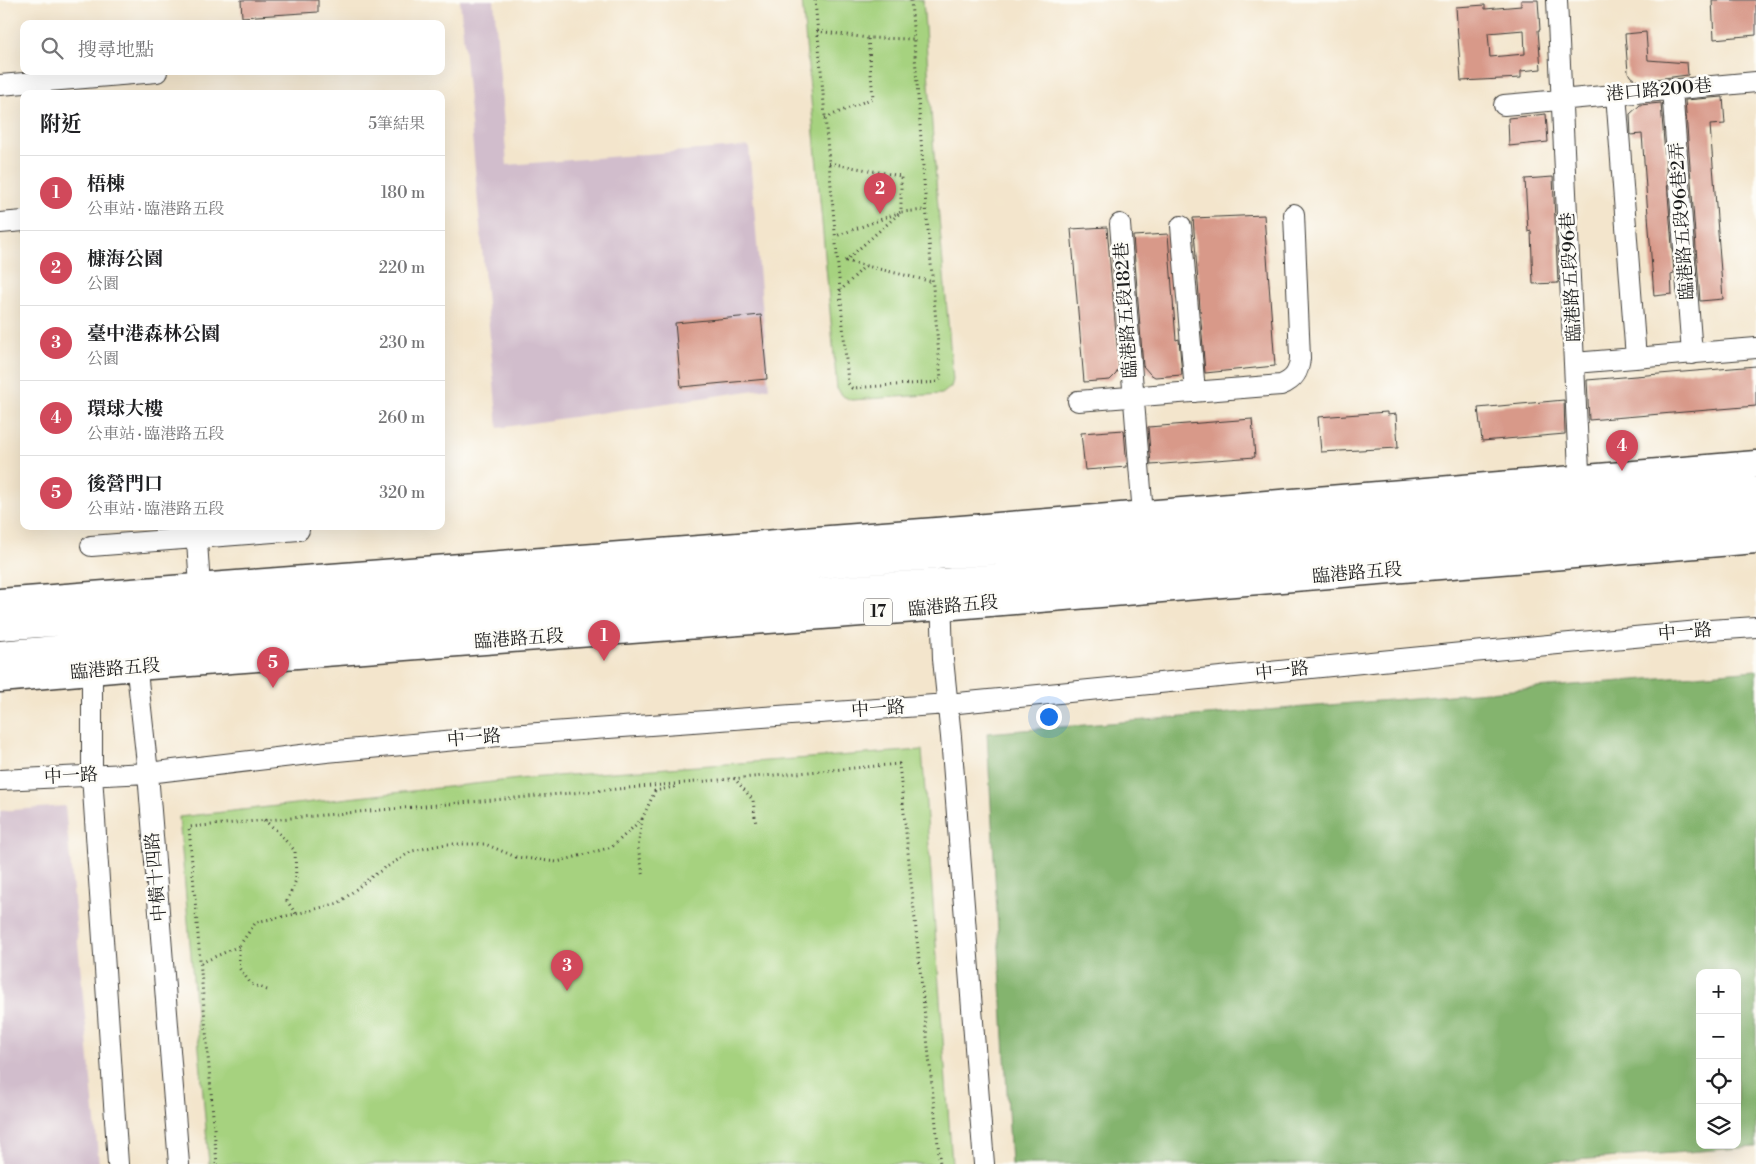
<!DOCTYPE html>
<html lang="zh-TW">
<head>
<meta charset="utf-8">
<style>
	:root { --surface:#fff; --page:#f6f6f6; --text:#202124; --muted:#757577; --line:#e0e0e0; --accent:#d1495b }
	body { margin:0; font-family:"Libre Bodoni","Noto Serif TC",serif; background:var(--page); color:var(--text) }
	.controls { position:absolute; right:15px; bottom:15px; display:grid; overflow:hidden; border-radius:10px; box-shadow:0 5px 20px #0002 }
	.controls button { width:45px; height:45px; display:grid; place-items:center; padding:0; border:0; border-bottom:1px solid var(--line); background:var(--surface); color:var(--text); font:25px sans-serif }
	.you { position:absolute; left:1048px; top:716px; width:18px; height:18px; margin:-12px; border:4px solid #fff; border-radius:50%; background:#1a73e8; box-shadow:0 0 0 8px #1a73e833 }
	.badge { display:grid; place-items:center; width:32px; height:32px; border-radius:50%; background:var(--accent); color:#fff; font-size:16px; font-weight:700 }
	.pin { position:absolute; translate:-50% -41px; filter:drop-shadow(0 1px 2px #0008) }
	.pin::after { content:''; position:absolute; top:26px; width:18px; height:15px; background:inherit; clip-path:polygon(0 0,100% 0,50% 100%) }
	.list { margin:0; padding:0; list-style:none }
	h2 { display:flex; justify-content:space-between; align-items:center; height:65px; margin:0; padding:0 20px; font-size:21px }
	h2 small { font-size:16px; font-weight:400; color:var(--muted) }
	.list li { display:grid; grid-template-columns:32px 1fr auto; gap:15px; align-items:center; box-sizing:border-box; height:75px; padding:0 20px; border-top:1px solid var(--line) }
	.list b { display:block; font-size:19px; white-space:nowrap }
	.list p { margin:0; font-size:16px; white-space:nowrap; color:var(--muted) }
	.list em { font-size:16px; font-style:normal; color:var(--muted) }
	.icon { flex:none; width:28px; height:28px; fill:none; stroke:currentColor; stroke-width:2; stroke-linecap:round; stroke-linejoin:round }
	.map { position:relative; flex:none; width:1756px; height:1164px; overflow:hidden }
	.search { position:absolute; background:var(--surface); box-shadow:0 5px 20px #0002; left:20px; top:20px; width:425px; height:55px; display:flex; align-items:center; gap:12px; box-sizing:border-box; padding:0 18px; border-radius:10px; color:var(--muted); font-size:19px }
	.panel { position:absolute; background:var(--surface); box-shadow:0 5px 20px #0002; left:20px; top:90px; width:425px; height:440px; border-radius:10px }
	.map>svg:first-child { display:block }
	.industrial { fill:#d1bdcc }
	.green { fill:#a6d27f; stroke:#61774e }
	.forest { fill:#84b46e; stroke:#506845; fill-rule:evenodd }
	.building { fill:#d89989; fill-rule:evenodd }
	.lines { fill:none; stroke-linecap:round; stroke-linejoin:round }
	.minor-casing { stroke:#3c3a36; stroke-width:22 }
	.major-casing { stroke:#3c3a36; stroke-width:29 }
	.path { stroke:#3c3a36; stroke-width:3; stroke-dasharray:1 4; stroke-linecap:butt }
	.minor { stroke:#fff; stroke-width:20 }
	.major { stroke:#fff; stroke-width:26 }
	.labels { text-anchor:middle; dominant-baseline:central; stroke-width:5; stroke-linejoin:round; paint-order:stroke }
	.shield { fill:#fdfcf7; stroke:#605f5e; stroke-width:1 }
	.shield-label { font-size:16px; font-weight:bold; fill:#1c1c1c }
	.street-label { font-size:18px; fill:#1c1c1c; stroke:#fdfcf7 }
</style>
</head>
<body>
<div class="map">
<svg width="1756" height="1164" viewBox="0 0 1756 1164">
	<rect width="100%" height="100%" fill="#fdfcf7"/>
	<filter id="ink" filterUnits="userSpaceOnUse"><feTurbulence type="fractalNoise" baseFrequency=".02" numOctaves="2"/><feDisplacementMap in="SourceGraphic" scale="10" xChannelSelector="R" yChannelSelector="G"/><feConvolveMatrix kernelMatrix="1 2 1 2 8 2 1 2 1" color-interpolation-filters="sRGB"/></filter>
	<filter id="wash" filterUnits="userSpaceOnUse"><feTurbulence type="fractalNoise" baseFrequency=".0096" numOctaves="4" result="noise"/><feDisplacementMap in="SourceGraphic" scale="20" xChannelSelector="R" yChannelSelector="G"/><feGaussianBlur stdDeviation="1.12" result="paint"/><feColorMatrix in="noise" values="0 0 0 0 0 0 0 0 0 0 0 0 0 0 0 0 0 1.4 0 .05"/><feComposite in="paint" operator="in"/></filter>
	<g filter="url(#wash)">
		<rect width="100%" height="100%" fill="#f3e5cc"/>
		<path class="industrial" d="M460,0H494L507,165L749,146L769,388L498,428Z
			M65,806L99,1164H0V811Z"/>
		<path class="green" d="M802,0H923L937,194L953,380L951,387L942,394L851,400L843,396L837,389Z
			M922,750L952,1164H209L179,817L528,778Z"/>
		<path class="forest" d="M1756,670V1147L1521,1164H1011L987,733ZM1700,973H1737V1145H1700Z"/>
		<g id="blocks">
			<path class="building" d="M241,0H318V12L242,17Z
				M1521,0H1538L1540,30H1538L1541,69L1521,71V78L1461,81L1456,7L1485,5V9L1521,6ZM1524,30L1525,54L1490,57L1488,33Z
				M1712,0H1756V35L1714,39Z
				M1646,32L1648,60L1687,63L1688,75L1639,81L1635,80L1630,76L1628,72L1625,34Z
				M1723,97L1725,124L1710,125L1723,299L1700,301L1685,100Z
				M1661,103L1674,273L1671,274L1672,294L1654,296L1642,134L1631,135L1630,114L1640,105Z
				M1546,114L1548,142L1509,146L1508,118Z
				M1553,177L1558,283L1533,284L1531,231L1528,232L1525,179Z
				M1264,215L1275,366L1205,373L1193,218Z
				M1107,227L1119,368L1116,374L1110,380L1084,382L1071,229Z
				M1168,234L1176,340L1179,339L1182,375L1155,377L1150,374L1143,366L1133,236Z
				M761,315L767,379L681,387L675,323Z
				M1756,366V406L1589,420L1587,380Z
				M1564,400L1565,434L1482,441L1478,408Z
				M1387,412V415L1396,414L1398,448L1321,452L1318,417Z
				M1252,419L1255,457L1151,465L1148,427Z
				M1124,430L1127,467L1085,470L1081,433Z"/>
		</g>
	</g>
	<g filter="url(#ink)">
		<use href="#blocks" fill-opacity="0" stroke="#3c3a36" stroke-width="1"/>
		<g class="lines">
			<defs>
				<path id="minor" d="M1557,0L1580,492
					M0,85L157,72
					M1672,89L1692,354
					M1616,94L1636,358
					M1504,105L1756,82
					M0,223L24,221
					M1120,224L1143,515
					M1181,226L1195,392
					M1574,363L1756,348
					M1078,401L1281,385C1294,380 1299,372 1300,358L1294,214
					M196,526L201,602
					M91,546L299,530
					M941,593L943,659L951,737L984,1164
					M135,653L148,773L179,1164
					M92,657V775L118,1164
					M0,780L148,773L326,752L510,735L948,704L1462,653L1710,630L1756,627"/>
				<path id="major" d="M0,602L936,531L1756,464
					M0,627L937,556L1756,490
					M0,654L134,642L940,582L1756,515
					M0,679L136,667L942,607L1756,540"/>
			</defs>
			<use href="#minor" class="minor-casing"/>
			<use href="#major" class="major-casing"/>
			<path class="path" d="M815,0L848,383L852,388L938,382L941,379L925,195L911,0
				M817,31L868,38L914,39
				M825,118L873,98L868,38
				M829,163L901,176V212L836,236
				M845,261L901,212L926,210
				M846,261L933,282
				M840,291L865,266
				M734,778L753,800L756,825
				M642,819L655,791L678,786
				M264,820L275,829L295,851L296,880L287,901L296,914
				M201,963L239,946
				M267,990L251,984L239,968V946L256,922L296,914L339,903L371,877L412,851L446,844H485L516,857L557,862L612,847L642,819L638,848L644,878
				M217,1164L189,827L899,764L940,1164"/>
			<use href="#minor" class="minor"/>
			<use href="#major" class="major"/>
		</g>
	</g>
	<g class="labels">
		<rect class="shield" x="864" y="598.5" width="28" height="27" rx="4"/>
		<g class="shield-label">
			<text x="878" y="612">17</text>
		</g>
		<g class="street-label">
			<text transform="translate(1659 90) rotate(-5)">港口路200巷</text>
			<text transform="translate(1682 221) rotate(-94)">臨港路五段96巷2弄</text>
			<text transform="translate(1571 277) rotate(-93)">臨港路五段96巷</text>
			<text transform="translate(1126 310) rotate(-94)">臨港路五段182巷</text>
			<text transform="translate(1357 573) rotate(-5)">臨港路五段</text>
			<text transform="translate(953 606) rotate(-5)">臨港路五段</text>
			<text transform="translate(1685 632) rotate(-5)">中一路</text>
			<text transform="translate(519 639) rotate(-4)">臨港路五段</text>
			<text transform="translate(115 669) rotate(-5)">臨港路五段</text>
			<text transform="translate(1282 671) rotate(-6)">中一路</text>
			<text transform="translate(878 709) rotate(-4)">中一路</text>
			<text transform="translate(474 738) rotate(-5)">中一路</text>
			<text transform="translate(71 776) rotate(-3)">中一路</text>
			<text transform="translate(156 877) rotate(-95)">中橫十四路</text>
		</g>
	</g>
</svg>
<div class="controls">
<button>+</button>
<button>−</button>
<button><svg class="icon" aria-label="locate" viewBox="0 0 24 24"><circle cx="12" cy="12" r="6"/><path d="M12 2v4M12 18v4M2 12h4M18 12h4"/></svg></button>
<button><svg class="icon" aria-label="layers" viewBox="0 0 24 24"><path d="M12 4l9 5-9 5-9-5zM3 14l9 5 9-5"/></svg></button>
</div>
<div class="you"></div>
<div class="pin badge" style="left:604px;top:661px">1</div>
<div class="pin badge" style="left:880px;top:214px">2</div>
<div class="pin badge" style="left:567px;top:991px">3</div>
<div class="pin badge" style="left:1622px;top:471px">4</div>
<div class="pin badge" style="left:273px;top:688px">5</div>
<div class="search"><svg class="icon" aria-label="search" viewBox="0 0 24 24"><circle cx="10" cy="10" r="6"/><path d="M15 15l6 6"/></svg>搜尋地點</div>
<section class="panel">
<h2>附近<small>5筆結果</small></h2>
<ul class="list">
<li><span class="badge">1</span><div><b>梧棟</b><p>公車站 · 臨港路五段</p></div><em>180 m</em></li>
<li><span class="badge">2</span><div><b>槺海公園</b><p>公園</p></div><em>220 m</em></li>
<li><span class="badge">3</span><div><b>臺中港森林公園</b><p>公園</p></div><em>230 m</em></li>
<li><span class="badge">4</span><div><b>環球大樓</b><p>公車站 · 臨港路五段</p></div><em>260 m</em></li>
<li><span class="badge">5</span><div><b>後營門口</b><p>公車站 · 臨港路五段</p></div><em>320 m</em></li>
</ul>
</section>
</div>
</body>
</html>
